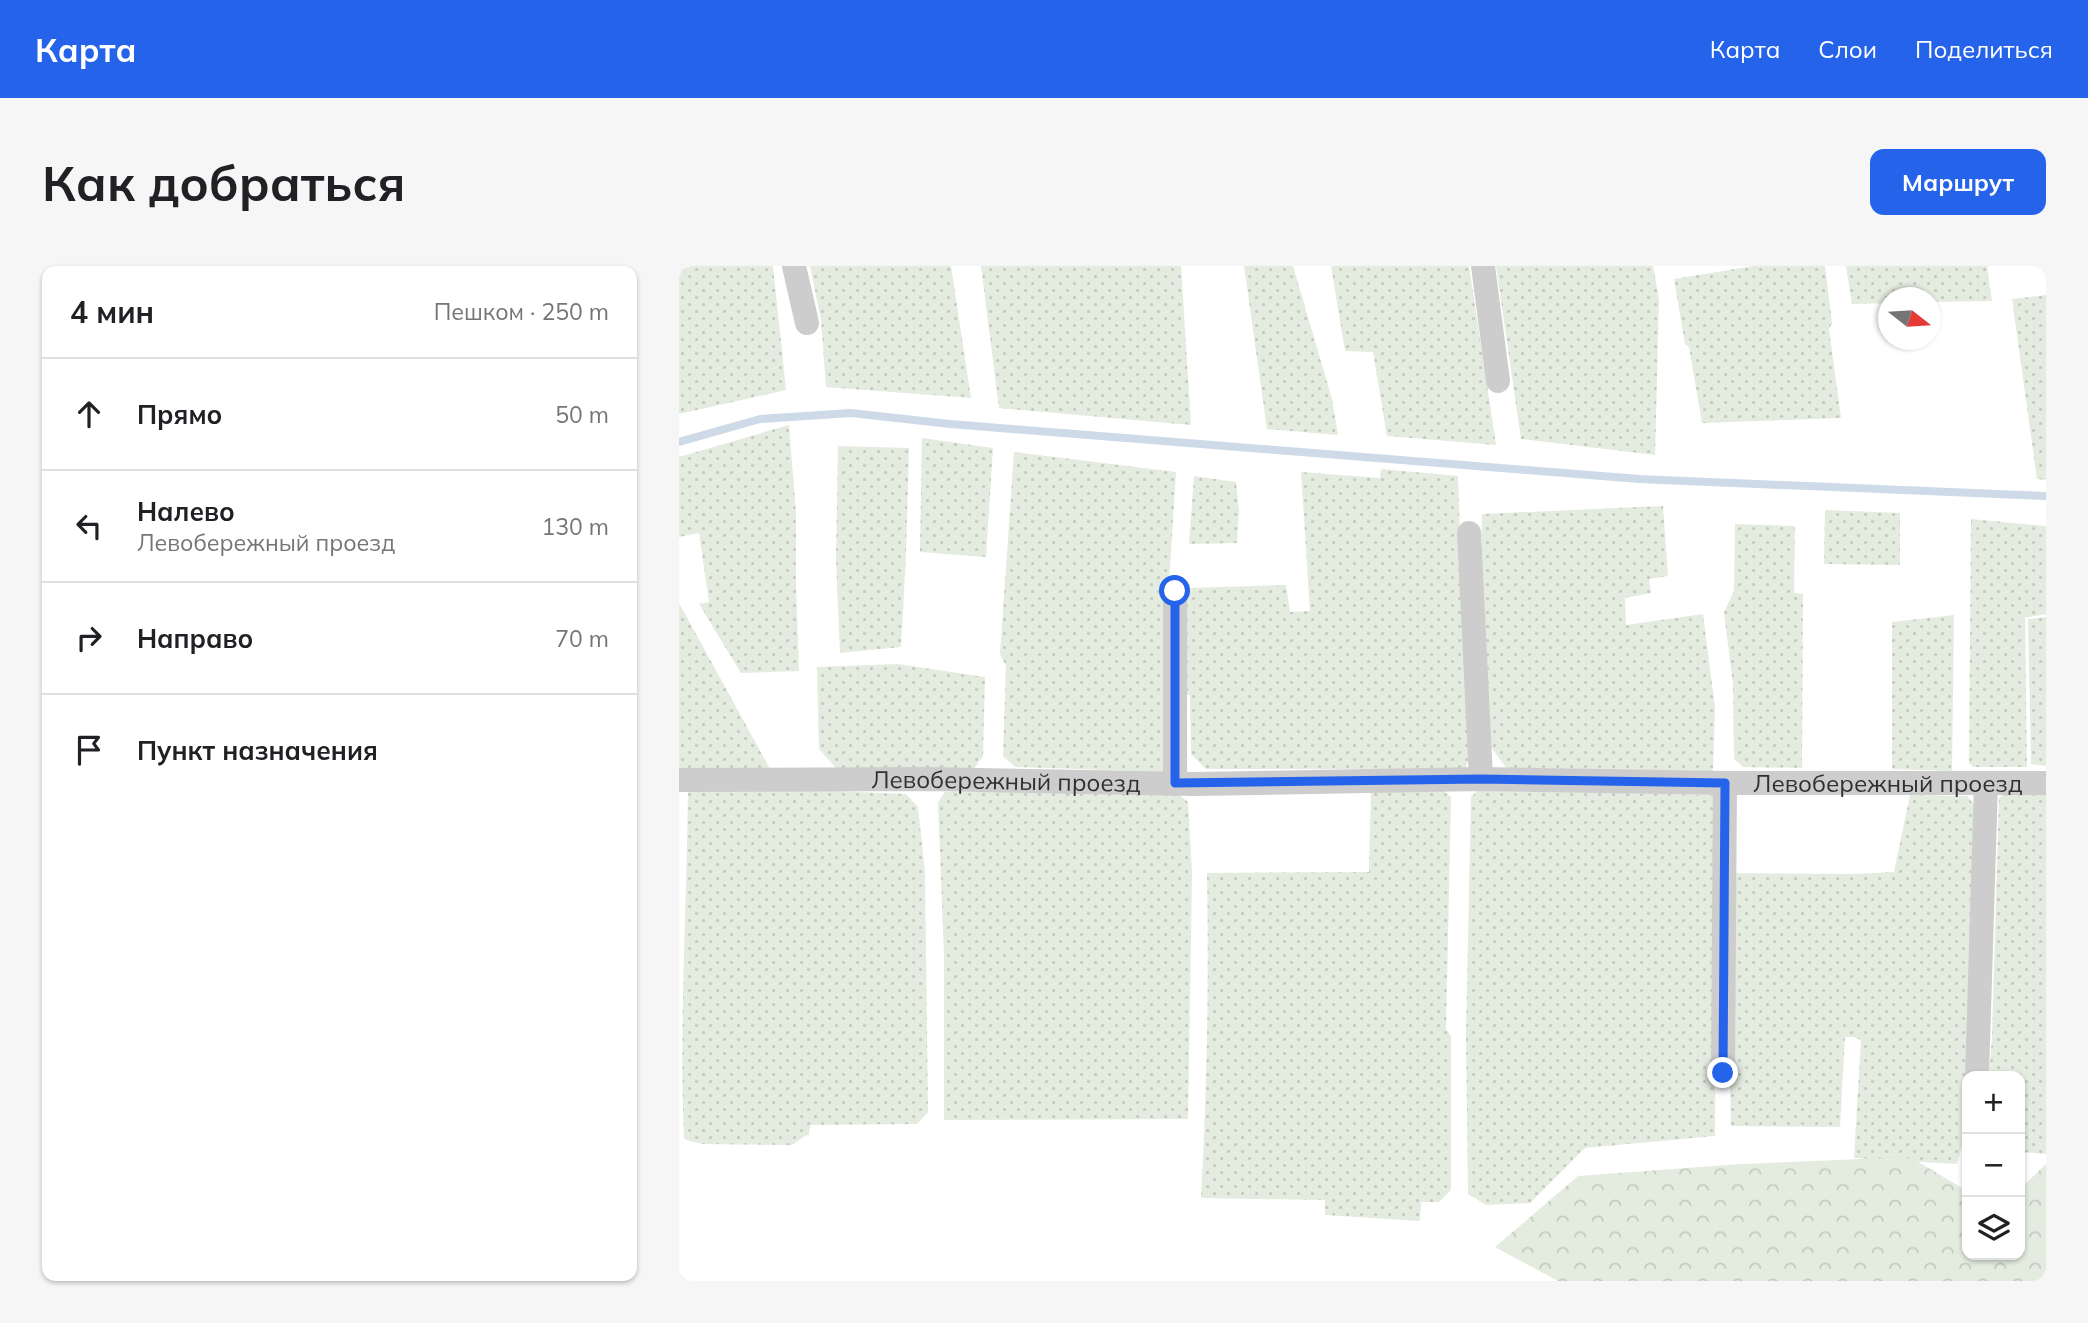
<!DOCTYPE html>
<html lang="ru">
<head>
<meta charset="utf-8">
<style>
	:root { --surface:#fff; --page:#f6f6f6; --text:#202124; --muted:#757577; --line:#e0e0e0; --accent:#2563eb }
	body { margin:0; font-family:Mulish,sans-serif; background:var(--page); color:var(--text) }
	.controls { position:absolute; right:21px; bottom:21px; display:grid; overflow:hidden; border-radius:14px; box-shadow:0 2px 5px #0004 }
	.controls button { width:63px; height:63px; display:grid; place-items:center; padding:0; border:0; border-bottom:2px solid var(--line); background:var(--surface); color:var(--text); font:35px sans-serif }
	.compass { position:absolute; left:1199px; top:21px; width:63px; height:63px; border-radius:50%; background:var(--surface); box-shadow:0 2px 5px #0004; rotate:107deg }
	.stop { position:absolute; width:21px; height:21px; margin:-16px; border:5px solid #2563eb; border-radius:50%; background:#fff }
	.stop.end { background:#2563eb; border-color:#fff; box-shadow:0 2px 7px #0008 }
	.list { margin:0; padding:0; list-style:none }
	h2 { display:flex; justify-content:space-between; align-items:center; height:91px; margin:0; padding:0 28px; font-size:30px }
	h2 small { font-size:23px; font-weight:400; color:var(--muted) }
	.list li { display:grid; grid-template-columns:46px 1fr auto; gap:21px; align-items:center; box-sizing:border-box; height:112px; padding:0 28px; border-top:2px solid var(--line) }
	.list b { display:block; font-size:26px; white-space:nowrap }
	.list p { margin:0; font-size:23px; white-space:nowrap; color:var(--muted) }
	.list em { font-size:23px; font-style:normal; color:var(--muted) }
	.icon { flex:none; width:38px; height:38px; fill:none; stroke:currentColor; stroke-width:2; stroke-linecap:round; stroke-linejoin:round }
	.map { position:relative; flex:none; width:1367px; height:1015px; overflow:hidden; border-radius:14px }
	header { display:flex; align-items:center; gap:42px; box-sizing:border-box; height:98px; padding:0 35px; background:var(--accent); color:#fff }
	header strong { font-size:33px }
	nav { display:flex; gap:38px; margin-inline-start:auto; font-size:24px }
	.intro { display:flex; align-items:center; justify-content:space-between; box-sizing:border-box; height:168px; padding:0 42px }
	h1 { margin:0; font-size:49px }
	.button { padding:18px 32px; border-radius:14px; background:var(--accent); color:#fff; font-size:24px; font-weight:700 }
	main { display:flex; gap:42px; padding:0 42px }
	aside { flex:1; background:var(--surface); border-radius:14px; box-shadow:0 2px 5px #0004 }
	.map>svg:first-child { display:block }
	.grass { fill:url(#grass-dots) }
	.forest { fill:url(#forest-crowns) }
	.lines { fill:none; stroke-linecap:round; stroke-linejoin:round }
	.stream { stroke:#cedae8; stroke-width:8 }
	.street { stroke:#cdcdcd; stroke-width:24 }
	.route { stroke:#2563eb; stroke-width:9 }
	.labels { text-anchor:middle; dominant-baseline:central; stroke-width:7; stroke-linejoin:round; paint-order:stroke }
	.street-label { font-size:24px; fill:#303030; stroke:#fff }
</style>
</head>
<body>
<header>
<strong>Карта</strong>
<nav><a>Карта</a><a>Слои</a><a>Поделиться</a></nav>
</header>
<div class="intro"><h1>Как добраться</h1><a class="button">Маршрут</a></div>
<main>
<aside>
<h2>4 мин<small>Пешком · 250 m</small></h2>
<ul class="list">
<li><svg class="icon" aria-label="ahead" viewBox="0 0 24 24"><path d="M12 20V5M6 11l6-6 6 6"/></svg><div><b>Прямо</b></div><em>50 m</em></li>
<li><svg class="icon" aria-label="left" viewBox="0 0 24 24"><path d="M17 20v-9H6M10 6l-5 5 5 5"/></svg><div><b>Налево</b><p>Левобережный проезд</p></div><em>130 m</em></li>
<li><svg class="icon" aria-label="right" viewBox="0 0 24 24"><path d="M7 20v-9h11M14 6l5 5-5 5"/></svg><div><b>Направо</b></div><em>70 m</em></li>
<li><svg class="icon" aria-label="arrive" viewBox="0 0 24 24"><path d="M6 21V4h12l-3 4 3 4H6"/></svg><div><b>Пункт назначения</b></div></li>
</ul>
</aside>
<div class="map">
<svg width="1367" height="1015" viewBox="0 0 1367 1015">
	<defs>
		<pattern id="grass-dots" width="8" height="8" patternUnits="userSpaceOnUse" patternTransform="scale(1.75)"><rect width="8" height="8" fill="#e4ebdf"/><path d="M2 2h.1M6 6h.1" fill="none" stroke="#c4cac0" stroke-width="1.8" stroke-linecap="round"/></pattern>
		<pattern id="forest-crowns" width="20" height="18" patternUnits="userSpaceOnUse" patternTransform="scale(1.75)"><rect width="20" height="18" fill="#e4ebdf"/><path d="M2 6a3 3 0 1 1 6 0M12 15a3 3 0 1 1 6 0" fill="none" stroke="#c4cac0"/></pattern>
	</defs>
	<rect width="100%" height="100%" fill="#fff"/>
	<path class="grass" d="M0,0H94L107,124L0,148Z
		M131,0H272L292,132L147,121L142,54Z
		M302,0H502L512,159L320,142Z
		M565,0H614L653,133L659,169L588,163Z
		M652,0H790L817,179L708,170L694,86L666,85Z
		M817,0H974L980,33L976,189L842,173Z
		M1074,0H1146L1153,57L1150,63L1162,152L1023,157L1010,81L1006,78L995,13Z
		M1167,0H1308L1313,35L1252,36V32H1210L1209,37L1173,38Z
		M1367,29V214L1358,213L1333,33Z
		M110,159L117,247V320L120,405L62,407L20,338L30,336L20,267L0,271V191Z
		M243,172L314,182L307,291L241,286Z
		M159,180L230,182L227,289L222,381L161,387L157,293Z
		M335,186L497,206L488,348L487,506L336,501L324,490L327,400L321,388Z
		M702,203L779,210L784,360L792,487L786,503H527L512,488L511,429H505L507,322L607,319L611,346L631,345L622,206L701,212Z
		M515,210L557,216L560,245L558,277L510,278Z
		M984,240L989,310L970,313L972,327L946,332L947,359L1024,348L1036,442L1034,505L828,503L809,477L801,359L803,248Z
		M1146,244L1221,247V299L1145,298Z
		M1292,253L1367,260V348L1344,352H1346L1348,501H1295L1290,497Z
		M1056,258L1116,260L1115,327L1124,328L1123,502L1064,501L1055,493L1054,418L1045,346L1055,325Z
		M0,337L91,503L0,502Z
		M1275,349L1273,505L1213,503V356Z
		M1367,351V500L1352,498L1349,353Z
		M219,398L306,411L304,490L294,504L158,503L140,483L138,401Z
		M9,523L130,524L227,528L239,541L246,606L249,846L238,858L131,859L130,869L126,870L113,879L23,878L7,874L5,871C0,755 8,639 9,523Z
		M692,523H762L772,531L767,763L772,770V924L760,936H742L741,955L646,949V934L522,932C528,824 530,716 528,607L690,606Z
		M799,524L1035,529L1037,694L1036,870L906,882L851,937L807,939L789,928L787,769L792,531Z
		M405,525L498,527L509,536L513,606L509,853L265,854V690L259,536L266,526Z
		M1325,527H1367V888L1341,886V810H1310L1313,771L1320,532Z
		M1231,529L1288,530L1298,542L1288,834L1286,868L1278,898L1175,892L1182,774L1175,771H1166L1161,861L1052,860L1050,770L1053,607L1175,608L1215,606Z"/>
	<path class="forest" d="M1231,891L1288,925V989H1341V923L1367,898V1015H879L816,981L899,910L1062,898Z"/>
	<g class="lines">
		<path class="stream" d="M0,176L81,153L172,147L271,158L960,213L1367,230"/>
		<g class="street">
			<path d="M115,0L128,57"/>
			<path d="M804,0L819,115"/>
			<path d="M790,267L802,513"/>
			<path d="M496,325V518"/>
			<path id="s1" d="M0,514L249,513L517,518L802,513L1046,517H1367"/>
			<path d="M1044,807L1046,517"/>
			<path d="M1298,810L1307,517"/>
		</g>
	</g>
	<g class="lines">
		<path class="route" d="M496,325V517L802,513L1046,517L1044,807"/>
	</g>
	<g class="labels">
		<g class="street-label">
			<text stroke="none"><textPath href="#s1" startOffset="327">Левобережный проезд</textPath></text>
			<text stroke="none"><textPath href="#s1" startOffset="1209">Левобережный проезд</textPath></text>
		</g>
	</g>
</svg>
<div class="controls">
<button>+</button>
<button>−</button>
<button><svg class="icon" aria-label="layers" viewBox="0 0 24 24"><path d="M12 4l9 5-9 5-9-5zM3 14l9 5 9-5"/></svg></button>
</div>
<svg class="compass" viewBox="-18 -18 36 36"><path d="M0-13l5 13h-10z" fill="#e53935"/><path d="M0 13l5-13h-10z" fill="#757577"/></svg>
<div class="stop" style="left:496px;top:325px"></div>
<div class="stop end" style="left:1044px;top:807px"></div>
</div>
</main>
</body>
</html>
